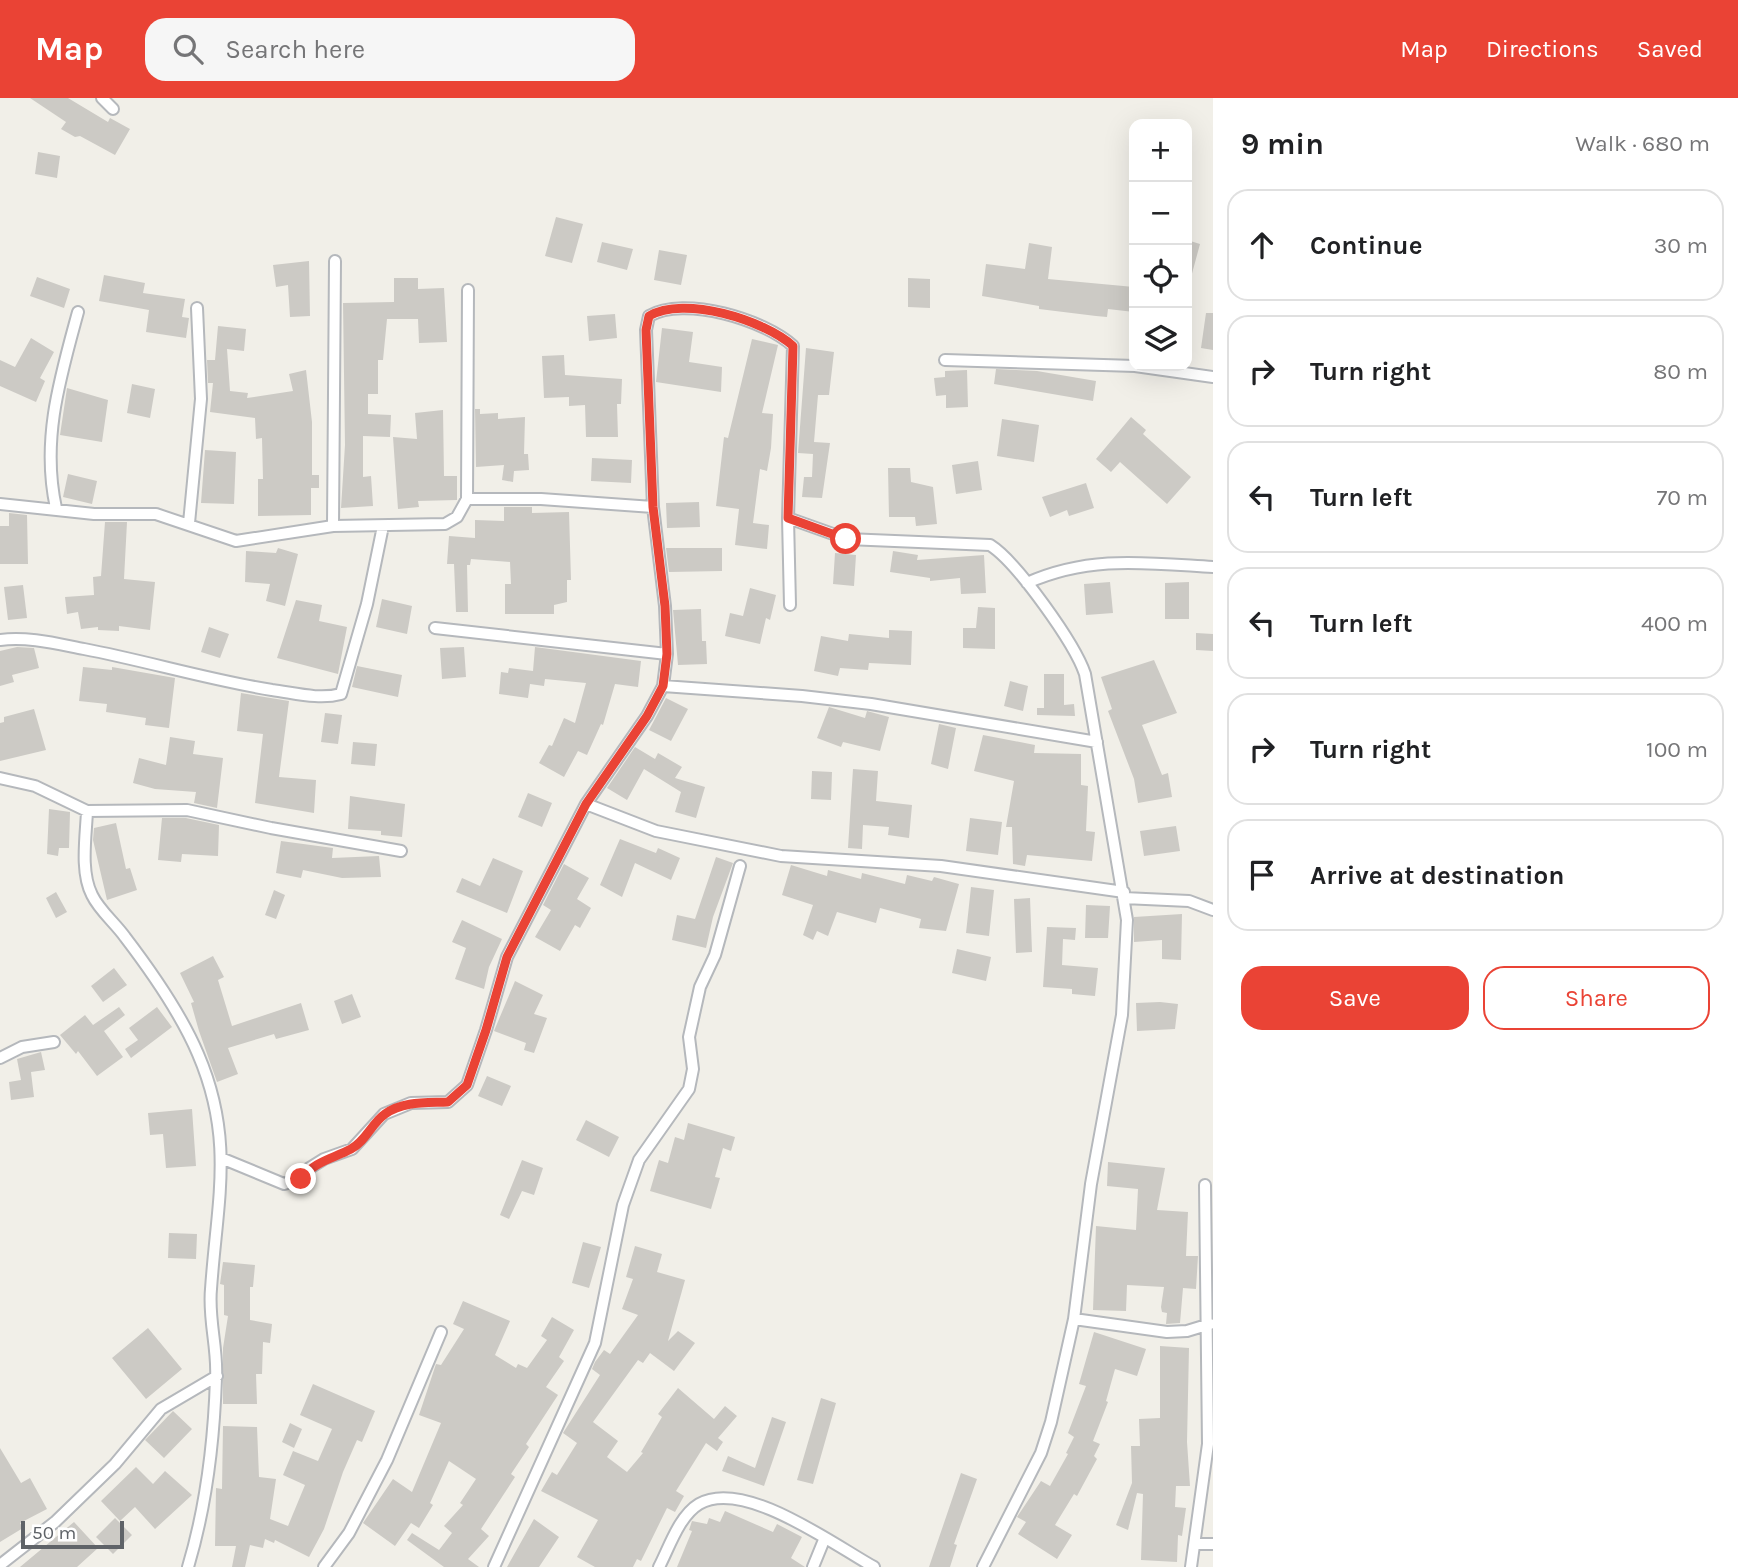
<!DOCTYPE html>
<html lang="en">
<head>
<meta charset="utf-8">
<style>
	:root { --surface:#fff; --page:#f6f6f6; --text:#202124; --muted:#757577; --line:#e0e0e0; --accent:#ea4335 }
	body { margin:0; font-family:Karla,sans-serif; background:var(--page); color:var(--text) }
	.controls { position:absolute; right:21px; top:21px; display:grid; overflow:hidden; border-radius:14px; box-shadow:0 7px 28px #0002 }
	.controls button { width:63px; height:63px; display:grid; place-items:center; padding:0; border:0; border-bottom:2px solid var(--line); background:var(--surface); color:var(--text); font:35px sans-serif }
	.scale { position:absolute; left:21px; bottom:18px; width:103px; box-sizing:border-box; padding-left:7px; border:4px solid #5f6368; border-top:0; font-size:19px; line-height:24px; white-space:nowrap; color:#5f6368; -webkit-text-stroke:5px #fff; paint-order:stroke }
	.stop { position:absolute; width:21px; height:21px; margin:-16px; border:5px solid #ea4335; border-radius:50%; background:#fff }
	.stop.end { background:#ea4335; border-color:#fff; box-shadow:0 2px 7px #0008 }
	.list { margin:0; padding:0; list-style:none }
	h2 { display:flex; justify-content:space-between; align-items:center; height:91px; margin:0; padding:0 28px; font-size:30px }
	h2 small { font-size:23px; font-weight:400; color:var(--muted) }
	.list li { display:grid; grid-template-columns:46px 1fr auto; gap:21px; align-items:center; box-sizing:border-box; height:112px; margin:0 14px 14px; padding:0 14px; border:2px solid var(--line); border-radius:21px }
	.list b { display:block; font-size:26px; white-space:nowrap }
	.list em { font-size:23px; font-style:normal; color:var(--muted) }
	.actions { display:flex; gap:14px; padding:21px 28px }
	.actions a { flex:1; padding:16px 0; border:2px solid var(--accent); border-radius:21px; text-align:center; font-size:24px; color:var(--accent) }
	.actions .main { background:var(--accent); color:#fff }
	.icon { flex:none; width:38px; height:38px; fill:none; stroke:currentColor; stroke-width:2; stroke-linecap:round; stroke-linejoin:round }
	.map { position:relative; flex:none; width:1213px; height:1469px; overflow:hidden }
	header { display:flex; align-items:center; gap:42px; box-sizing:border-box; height:98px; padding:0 35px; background:var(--accent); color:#fff }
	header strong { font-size:33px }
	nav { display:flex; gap:38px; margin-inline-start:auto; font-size:24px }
	.search { width:490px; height:63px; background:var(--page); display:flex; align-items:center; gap:18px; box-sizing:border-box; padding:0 24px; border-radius:21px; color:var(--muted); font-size:26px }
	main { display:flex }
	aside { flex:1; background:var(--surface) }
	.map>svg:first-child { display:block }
	.building { fill:#cccac5 }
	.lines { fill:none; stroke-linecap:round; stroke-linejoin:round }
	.street-casing { stroke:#b5b8bc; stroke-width:14 }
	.street { stroke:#fff; stroke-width:10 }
	.route { stroke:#ea4335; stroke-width:9 }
</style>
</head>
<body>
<header>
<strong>Map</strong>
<div class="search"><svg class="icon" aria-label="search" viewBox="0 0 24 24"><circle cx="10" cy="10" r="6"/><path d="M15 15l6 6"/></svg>Search here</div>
<nav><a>Map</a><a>Directions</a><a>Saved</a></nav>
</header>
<main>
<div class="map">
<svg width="1213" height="1469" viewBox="0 0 1213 1469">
	<rect width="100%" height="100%" fill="#f1efe8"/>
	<path class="building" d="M30,0H68L108,24L110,20L130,31L115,57L80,38L75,39L61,31L66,24Z
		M38,54L60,58L57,80L35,76Z
		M556,119L583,126L572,165L545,158Z
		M1187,142L1200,146L1190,183L1187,182Z
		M602,144L633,151L627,172L597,164Z
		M1029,145L1052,149L1048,181L1134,189V214L1108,211L1107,219L1096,218L1039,211V208L982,198L986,166L1025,171Z
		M659,152L687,157L681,187L654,182Z
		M309,163L310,218L290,219L288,187L276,189L273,167Z
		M104,177L145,185L143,195L185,201L182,219L189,220L186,240L146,234L149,212L99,203Z
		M37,179L70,191L64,210L30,198Z
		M394,180H418V191L444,190L447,244L419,245L418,221H387L383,262H378V296H368V316L391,317L390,339L363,338V379L371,378L373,408L341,410L345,347L343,205L394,204Z
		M908,180L930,181V210L908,209Z
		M1206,215H1213V252L1201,250Z
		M615,216L617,240L589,243L587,218Z
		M218,228L246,231L244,253L227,251L230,293L248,295L247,300L293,293L289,276L306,272L312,324V377H319V390H311V417L258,418V381H263L262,340L256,341L255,320L210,314L213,285H208L207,262H215Z
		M662,230L693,234L689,264L722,269L721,294L656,284Z
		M31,240L54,254L40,280L45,283L36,304L0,288V262L15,269Z
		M752,241L778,247L762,315L773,316L771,350L767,373L760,371L753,425L769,427L767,451L735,447L739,411L716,408L724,339L728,340Z
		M806,250L834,254L829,297H818L814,344L830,345L822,400L802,399L804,379H812L813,356L798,355Z
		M564,257L565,277L622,281L621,306H617L618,339H586L585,307L569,308V299L544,300L542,258Z
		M996,271L1037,273L1096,283L1093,303L994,286Z
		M967,272L968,309L946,310V297L936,298L934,280L945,279V273Z
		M132,286L155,291L150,320L127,315Z
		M67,290L108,302L102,344L60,337Z
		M475,311H480V316L498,315V321L525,319L524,356H528L529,372L514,373L513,384L502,382L504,367L476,369Z
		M443,312L444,378H457V402L418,403L419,409L398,411L393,339L417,341L415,315Z
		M1131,319L1146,332L1143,336L1191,379L1167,406L1120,364L1111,374L1096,361Z
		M1002,321L1039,327L1034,364L997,358Z
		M205,352L236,354L234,406L201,405Z
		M592,360L632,362L631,385L591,383Z
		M978,363L982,392L956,396L952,367Z
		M888,370H910L911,384L933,389L937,426L916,428L915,419H889Z
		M68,376L97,383L92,406L63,399Z
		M1086,385L1094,410L1069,418L1067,412L1050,419L1042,399Z
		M699,404L700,429L667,430L666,405Z
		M504,409H532V415L569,414L571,482H567V504L554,507V516H505V486H511L510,464L471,461L470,467H467L468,514H456L454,466H447L449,438L475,440V422L504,423Z
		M9,415L27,417L28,466H0V428H9Z
		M105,424H127L124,481L155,484L150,532L119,528V533L98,532V529L81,531L78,514L67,516L65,499L94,497L93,479L101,478Z
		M278,450L298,456L285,508L266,503L270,486L245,484L246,453L276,455Z
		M666,450H722V473L669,474Z
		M893,453L918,457L917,462L984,457L986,495L961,496L960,480L930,483V480L890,474Z
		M835,455L856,457L854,488L833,486Z
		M1110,484L1113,515L1086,517L1084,486Z
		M1189,484V521H1165V485Z
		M23,487L27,520L8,522L4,489Z
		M750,490L776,497L770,522L766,520L760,546L725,538L730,515L743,518Z
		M382,501L412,508L407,536L376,529Z
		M296,502L322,507L319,523L347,529L338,576L277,560Z
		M978,509L995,510V551L963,550V530H976Z
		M701,511L702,543H706L707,566L678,567L673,512Z
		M209,529L229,536L220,560L201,554Z
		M889,532L912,533L911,567L869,565L868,572L840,570L838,578L814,573L821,538L848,543L849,536L889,540Z
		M1196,535L1213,536V553L1196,552Z
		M17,549L34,550L39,570L12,577L14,584L0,588V553Z
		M464,549L466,579L442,581L440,550Z
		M535,549L641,563L638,589L615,586L603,627L601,626L587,657L578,653L564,679L539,665L549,647L552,648L564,620L575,625L586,585L545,581L544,588L530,586L528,600L499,596L501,574L508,575L509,570L533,573Z
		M1154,562L1177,615L1142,627L1162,677L1168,675L1172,699L1138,705L1134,681L1108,613L1112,611L1101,579Z
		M357,568L402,577L398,599L352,589Z
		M83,569L112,572V569L175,580L169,630L145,627L146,620L106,614L107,606L79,603Z
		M1044,576H1064V607L1074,606L1075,618L1037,617V610H1044Z
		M1010,583L1028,588L1023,613L1004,608Z
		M241,595L289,603L279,679L316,682L314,715L255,705L263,636L237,633Z
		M666,600L688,611L671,643L649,632Z
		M829,609L865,620L867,613L889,619L880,653L843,644L841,649L817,640Z
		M34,611L46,652L0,663V625L4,624V619Z
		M325,615L342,617L338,646L321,644Z
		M939,626L956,630L948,671L931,666Z
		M983,637L1035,647L1034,655L1081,656V687L1088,688L1086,733L1095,734L1092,763L1027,757L1025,768L1013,766L1012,729H1006L1014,683L974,673Z
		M170,639L195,643L193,656L223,660L217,710L194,705L196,694L155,691L133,685L139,660L166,667Z
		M353,644L377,646L375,668L351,666Z
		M635,649L655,661L658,655L682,669L675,680L705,689L696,720L675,714L681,694L644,671L627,702L607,690Z
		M853,671L878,673L876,703L912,707L909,740L888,737L889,729L863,727L862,751L848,750Z
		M812,673L832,674L831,702L811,701Z
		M528,695L552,705L542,729L518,719Z
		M350,698L405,706L402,739L381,737V733L348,731Z
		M49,711L70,714L69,750H59L58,758L47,756Z
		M162,720H186L219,727L218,758L182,756L181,764L158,762Z
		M970,720L1002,724L998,757L966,753Z
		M116,725L126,771L130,770L137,792L107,802L93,742L94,730Z
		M1176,728L1180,753L1144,758L1140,733Z
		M620,741L656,755L658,750L680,760L671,782L635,765L622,799L600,787Z
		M281,743L333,750L332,760L379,758L381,779L342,780L303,772L301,780L276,775Z
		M716,759L733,765L713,819L706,850L672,842L677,817L695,821Z
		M493,760L523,773L507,815L456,794L462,780L480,788Z
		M564,766L589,780L577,801L591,810L580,830L575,827L560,853L535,839L551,812L543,807Z
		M791,767L827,778L828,772L861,781L862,775L905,786L907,777L932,783L934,779L959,786L946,833L919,830L921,821L880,810L876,825L837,814L828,838L817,833L813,842L803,837L813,807L782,797Z
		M971,789L994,792L989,838L966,835Z
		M274,792L285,797L276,821L265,817Z
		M56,794L67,814L56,820L46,800Z
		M1030,800L1032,854L1016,855L1014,801Z
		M1086,807L1110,808L1108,840H1085Z
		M1182,816L1181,862L1162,861V842L1134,844V819Z
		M462,822L502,841L489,869L484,891L455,881L466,850L452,844Z
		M1047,829L1076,830L1075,842L1063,841L1062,867L1098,870L1095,898L1072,896V891L1043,889Z
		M957,851L991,859L986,883L952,875Z
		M213,858L224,879L218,882L232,928L301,905L309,932L276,941L274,936L228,950L238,976L217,984L199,933L191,905L194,904L180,875Z
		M114,870L127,887L103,904L91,888Z
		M515,883L543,897L534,916L547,920L534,955L524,952L526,945L494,933Z
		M352,896L361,919L342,926L334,903Z
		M1160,904L1178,906L1175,931L1137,933L1136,905Z
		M119,909L125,917L104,933L123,959L97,978L78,953L76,956L60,937L85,917L93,927Z
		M157,909L172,929L131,960L125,951L138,942L129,930Z
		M41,954L45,972L31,974L34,999L11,1002L9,984L21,982L17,961Z
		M487,978L511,988L502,1008L478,998Z
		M192,1011L196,1068L166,1070L163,1036L150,1037L148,1015Z
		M586,1022L619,1039L609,1059L576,1042Z
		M688,1025L735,1039L731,1053L723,1050L715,1079L720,1080L711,1111L650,1093L659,1062L668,1065L675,1039L684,1042Z
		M522,1062L543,1070L534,1097L522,1093L509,1121L500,1117Z
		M1108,1064L1165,1070L1157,1112L1188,1114L1186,1158H1198L1196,1191L1183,1190L1180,1225L1166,1226L1167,1215L1162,1214L1161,1209L1164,1189L1127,1187L1126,1213L1093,1212L1096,1128L1136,1132L1138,1091L1107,1088Z
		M169,1135L197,1136L196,1161L168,1160Z
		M583,1144L601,1149L589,1190L572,1185Z
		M635,1148L662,1156L657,1174L685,1182L668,1243L678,1233L695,1245L674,1273L650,1255L643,1265L638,1262L593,1324L618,1343L607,1359L627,1374L643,1355L641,1354L662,1319L658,1316L678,1290L714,1321L725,1308L737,1318L718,1340L723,1344L717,1353L706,1345L676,1393L684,1398L675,1414L667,1410L641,1463L637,1461L633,1469H595L577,1459L598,1422L541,1393L552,1374L557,1377L577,1345L563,1335L600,1277L592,1271L595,1264L604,1252L610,1256L638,1217L622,1211L633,1181L626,1179Z
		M223,1164L255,1167L253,1189H250V1222L272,1226L270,1245L263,1244L262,1276H256L257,1306H223V1250L228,1218L224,1217V1187L220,1186Z
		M463,1203L510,1223L495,1257L516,1270L518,1266L527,1270L547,1242L541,1238L552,1219L574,1232L559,1259L564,1263L546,1289L558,1297L526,1346L529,1349L511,1376L515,1379L481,1431L489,1438L468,1461L479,1469H444L407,1442L412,1435L439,1452L452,1435L444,1428L463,1407L460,1405L476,1381L449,1363L430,1405L433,1407L419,1430L411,1425L395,1448L363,1425L393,1381L412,1394L441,1325L419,1317L436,1266L441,1267L464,1231L453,1226Z
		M148,1230L182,1271L146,1301L112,1260Z
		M1094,1234L1146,1251L1137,1278L1115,1271L1106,1303L1108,1304L1093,1343L1100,1346L1094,1358L1097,1361L1077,1398L1074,1396L1055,1427L1072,1437L1057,1461L1018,1436L1026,1424L1017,1419L1041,1383L1050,1388L1068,1356L1066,1355L1074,1339L1068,1335L1086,1288L1079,1286Z
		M1160,1248L1189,1250L1187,1344L1190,1388H1176L1175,1409L1186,1410L1182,1438L1178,1437L1177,1464L1141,1462L1143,1396L1137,1395L1128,1432L1116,1427L1132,1385L1131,1348H1140L1139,1321L1160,1320Z
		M313,1286L375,1313L362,1344L357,1342L343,1374L324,1431L309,1459L275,1442L274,1445L265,1441L263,1450L250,1447L245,1469H232L236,1448H215L216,1390L222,1391L223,1328L257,1329L259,1379L276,1381L270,1421L288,1428L305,1387L283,1377L293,1353L318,1363L332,1331L300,1317Z
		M821,1300L836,1305L813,1386L797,1382Z
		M173,1313L192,1331L164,1360L145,1342Z
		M772,1319L786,1324L764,1388L722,1373L728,1358L755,1370Z
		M290,1325L302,1331L294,1350L282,1344Z
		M0,1350L21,1385L30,1380L47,1411L20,1425L23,1430L0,1444Z
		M136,1369L153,1386L165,1373L192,1397L155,1431L135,1409L120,1423L101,1403Z
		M961,1375L977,1381L954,1446L957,1447L950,1469H929Z
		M725,1413L773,1434L777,1426L802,1439L791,1460L805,1469H677L692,1433L689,1432L692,1423L707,1426L709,1420L720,1424Z
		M115,1420L132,1437L113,1456L96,1439Z
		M534,1421L559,1439L539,1469H507Z
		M74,1424L98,1450L77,1469H20Z"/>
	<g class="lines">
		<defs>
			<path id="street" d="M102,0L113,11
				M945,262L1135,268L1213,279
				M467,401L468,192
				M0,406L94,416H156L236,443L333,428L445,426L457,419L467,401H541L653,409
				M56,410C41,342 60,280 78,214
				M788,420L847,441L990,447C1017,464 1075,546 1085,576L1127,822L1122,917L1091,1086L1074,1221L1051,1324L1041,1355L983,1469
				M189,425L201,301L197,210
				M333,428L335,163
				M1027,485C1090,457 1146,465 1213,469
				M435,530L667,556
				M0,542C27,538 58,546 84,551C147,563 209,582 272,592C295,595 319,602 341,596L367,506L383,428
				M663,588L802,598L871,606L1097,644
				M0,680L35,688L87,713L187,712L271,730L401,753
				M586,706L656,733L781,758L941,768L1124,794
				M87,713C86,738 80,774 92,797C99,812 115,825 125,839C151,873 181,916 198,956C235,1042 217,1103 211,1191C208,1221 218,1251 216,1280C214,1343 206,1409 188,1469
				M1124,800L1189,803L1213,812
				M0,960L22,949L54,944
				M221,1060L284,1086L301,1081L308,1071L324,1061L352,1051L384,1016L411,1005L448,1004L467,987L486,932L507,859L586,706L647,618L663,588L667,556L665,508L653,409L646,232L649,218C684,197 765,222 793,248L788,420L790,507
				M1074,1221L1167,1234L1187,1233L1210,1226
				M1195,1446H1213
				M0,1467L55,1424L115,1366L161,1311L217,1278
				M324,1469L349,1435L387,1362L441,1234
				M494,1469L595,1245L623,1107L639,1062L689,991L693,971L689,939L700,889L715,857L740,768
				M659,1469C669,1450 679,1418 699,1406C744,1380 834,1447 874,1469
				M813,1469L824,1442
				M1191,1469L1208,1346L1205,1087"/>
		</defs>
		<use href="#street" class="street-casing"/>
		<use href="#street" class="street"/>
	</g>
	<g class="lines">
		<path class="route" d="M301,1081C315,1063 332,1061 351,1051C366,1043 372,1025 385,1016C403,1003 426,1005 448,1004L467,987L486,932L507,859L586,706L647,618L663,588L667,556L665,508L653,409L646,232L649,218C684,197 764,222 793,248L788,420L846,441"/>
	</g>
</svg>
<div class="controls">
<button>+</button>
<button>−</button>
<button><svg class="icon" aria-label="locate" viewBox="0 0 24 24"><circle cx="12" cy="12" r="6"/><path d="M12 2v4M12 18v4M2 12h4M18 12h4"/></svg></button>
<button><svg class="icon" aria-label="layers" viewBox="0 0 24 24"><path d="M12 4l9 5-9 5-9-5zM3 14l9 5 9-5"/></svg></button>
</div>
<div class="scale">50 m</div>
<div class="stop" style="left:846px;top:441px"></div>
<div class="stop end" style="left:301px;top:1081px"></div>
</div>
<aside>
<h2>9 min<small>Walk · 680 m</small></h2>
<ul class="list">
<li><svg class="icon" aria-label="ahead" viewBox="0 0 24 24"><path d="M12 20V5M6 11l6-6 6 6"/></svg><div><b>Continue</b></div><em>30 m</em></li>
<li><svg class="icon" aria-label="right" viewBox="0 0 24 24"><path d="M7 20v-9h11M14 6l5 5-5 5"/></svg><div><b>Turn right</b></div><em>80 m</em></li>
<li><svg class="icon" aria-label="left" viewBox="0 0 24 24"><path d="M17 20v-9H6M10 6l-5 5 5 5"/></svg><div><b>Turn left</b></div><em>70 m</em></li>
<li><svg class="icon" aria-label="left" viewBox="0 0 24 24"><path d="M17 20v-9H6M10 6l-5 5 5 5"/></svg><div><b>Turn left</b></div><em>400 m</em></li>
<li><svg class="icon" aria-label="right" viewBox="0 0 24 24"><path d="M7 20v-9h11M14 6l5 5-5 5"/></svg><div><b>Turn right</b></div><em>100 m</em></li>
<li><svg class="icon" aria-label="arrive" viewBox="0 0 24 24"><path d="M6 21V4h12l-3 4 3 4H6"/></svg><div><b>Arrive at destination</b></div></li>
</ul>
<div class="actions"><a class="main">Save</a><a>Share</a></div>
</aside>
</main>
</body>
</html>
